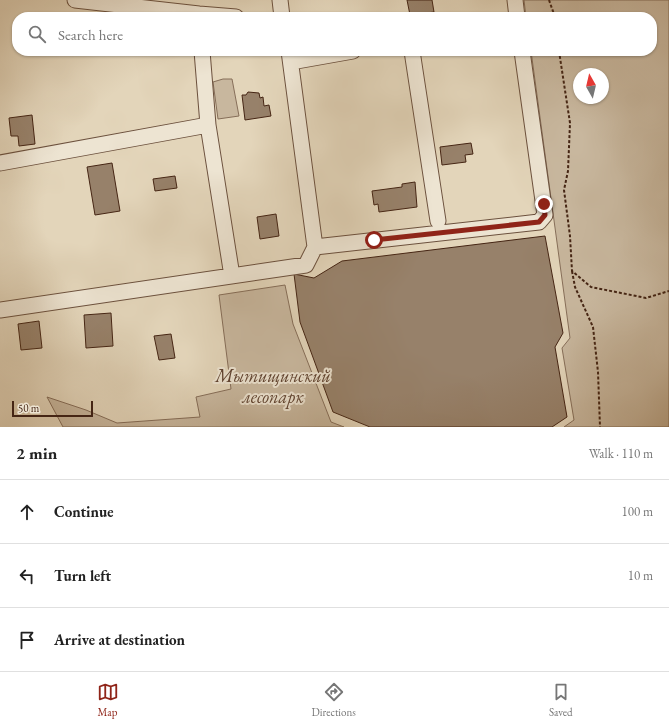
<!DOCTYPE html>
<html lang="en">
<head>
<meta charset="utf-8">
<style>
	:root { --surface:#fff; --page:#f2f2f2; --text:#222; --muted:#767676; --line:#e0e0e0; --accent:#8f2418 }
	body { margin:0; font-family:"EB Garamond",serif; background:var(--page); color:var(--text) }
	.compass { position:absolute; left:573px; top:68px; width:36px; height:36px; border-radius:50%; background:var(--surface); box-shadow:0 1px 3px #0004; rotate:352deg }
	.scale { position:absolute; left:12px; bottom:10px; width:81px; box-sizing:border-box; padding-left:4px; border:2px solid #452514; border-top:0; font-size:11px; line-height:14px; white-space:nowrap; color:#452514; -webkit-text-stroke:3px #ede4d2; paint-order:stroke }
	.stop { position:absolute; width:12px; height:12px; margin:-9px; border:3px solid #8f2418; border-radius:50%; background:#fff }
	.stop.end { background:#8f2418; border-color:#fff; box-shadow:0 1px 4px #0008 }
	.list { margin:0; padding:0; list-style:none }
	h2 { display:flex; justify-content:space-between; align-items:center; height:52px; margin:0; padding:0 16px; font-size:17px }
	h2 small { font-size:13px; font-weight:400; color:var(--muted) }
	.list li { display:grid; grid-template-columns:26px 1fr auto; gap:12px; align-items:center; box-sizing:border-box; height:64px; padding:0 16px; border-top:1px solid var(--line) }
	.list b { display:block; font-size:15px; white-space:nowrap }
	.list em { font-size:13px; font-style:normal; color:var(--muted) }
	.icon { flex:none; width:22px; height:22px; fill:none; stroke:currentColor; stroke-width:2; stroke-linecap:round; stroke-linejoin:round }
	.map { position:relative; flex:none; width:669px; height:427px; overflow:hidden }
	.search { position:absolute; background:var(--surface); box-shadow:0 1px 3px #0004; left:12px; right:12px; top:12px; height:44px; display:flex; align-items:center; gap:10px; box-sizing:border-box; padding:0 14px; border-radius:16px; color:var(--muted); font-size:15px }
	.sheet { height:244px; background:var(--surface) }
	nav { display:flex; justify-content:space-around; align-items:center; box-sizing:border-box; height:56px; border-top:1px solid var(--line); background:var(--surface); font-size:11px; color:var(--muted) }
	nav a { display:grid; justify-items:center; gap:2px }
	nav .on { color:var(--accent) }
	.map>svg:first-child { display:block }
	.green { fill:#c8b79e; stroke:#866e59; fill-rule:evenodd }
	.building { fill:#97816a; stroke:#452514 }
	.lines { fill:none; stroke-linecap:round; stroke-linejoin:round }
	.minor-casing { stroke:#6c513e; stroke-width:17 }
	.path { stroke:#452514; stroke-width:2; stroke-dasharray:3 2; stroke-linecap:butt }
	.minor { stroke:#ede4d2; stroke-width:15 }
	.route { stroke:#8f2418; stroke-width:5 }
	.labels { text-anchor:middle; dominant-baseline:central; stroke-width:4; stroke-linejoin:round; paint-order:stroke }
	.park-label { font-size:18px; font-style:italic; fill:#5f4230; stroke:#ede4d2 }
</style>
</head>
<body>
<div class="map">
<svg width="669" height="427" viewBox="0 0 669 427">
	<rect width="100%" height="100%" fill="#e3d5ba"/>
	<filter id="stains"><feTurbulence type="fractalNoise" baseFrequency=".005" numOctaves="4"/><feColorMatrix values="0 0 0 0 .2 0 0 0 0 .09 0 0 0 0 .02 0 0 0 .5 -.17"/></filter>
	<radialGradient id="worn" r=".72"><stop offset=".6" stop-color="#630" stop-opacity="0"/><stop offset="1" stop-color="#630" stop-opacity=".3"/></radialGradient>
	<path class="green" d="M524,0H669V427H564L574,420L562,348L570,338L531,51H652V17H526ZM579,74H603V98H579Z
		M223,79H232L239,116L218,119L213,82Z
		M285,285L293,324L331,422L344,427H63L47,397L86,410L117,423L200,417L196,397L231,389L219,295Z"/>
	<path class="building" d="M407,0H432L434,12L410,15Z
		M248,92L259,93L260,98L263,97L264,106L269,105L271,116L245,120L242,95H246Z
		M32,115L35,144L19,146L18,136H11L9,118Z
		M471,143L473,154L465,155L466,162L442,165L440,147Z
		M112,163L120,211L95,215L87,167Z
		M175,176L177,188L155,191L153,179Z
		M415,182L417,207L379,212L378,204L374,205L372,191L402,187V184Z
		M276,214L279,236L260,239L257,217Z
		M545,236L563,333L555,347L567,417L552,427H370L333,412L300,322L294,274L314,278L342,261Z
		M111,313L113,346L86,348L84,315Z
		M39,321L42,348L21,350L18,324Z
		M171,334L175,358L159,360L154,336Z"/>
	<g class="lines">
		<defs>
			<path id="minor" d="M75,0L199,14L236,17
				M280,0L282,17
				M515,0L517,17
				M412,51L438,221
				M291,62L353,51
				M208,125L232,276
				M0,163L208,125L202,51
				M315,247L539,222L545,215L522,51
				M0,310L306,265L315,247L289,51"/>
		</defs>
		<use href="#minor" class="minor-casing"/>
		<path class="path" d="M549,0L555,17
			M559,51L570,123L568,171L564,190L570,236L572,271L591,287L646,298L669,291
			M572,271L575,287L593,327L598,372L600,427"/>
		<use href="#minor" class="minor"/>
	</g>
	<g class="lines">
		<path class="route" d="M374,240L539,222L545,215L544,204"/>
	</g>
	<g class="labels">
		<g class="park-label">
			<text x="273" y="375">Мытищинский<tspan x="273" dy="21">лесопарк</tspan></text>
		</g>
	</g>
	<rect width="100%" height="100%" filter="url(#stains)"/>
	<rect width="100%" height="100%" fill="url(#worn)"/>
</svg>
<svg class="compass" viewBox="-18 -18 36 36"><path d="M0-13l5 13h-10z" fill="#e53935"/><path d="M0 13l5-13h-10z" fill="#767676"/></svg>
<div class="scale">50 m</div>
<div class="stop" style="left:374px;top:240px"></div>
<div class="stop end" style="left:544px;top:204px"></div>
<div class="search"><svg class="icon" aria-label="search" viewBox="0 0 24 24"><circle cx="10" cy="10" r="6"/><path d="M15 15l6 6"/></svg>Search here</div>
</div>
<section class="sheet">
<h2>2 min<small>Walk · 110 m</small></h2>
<ul class="list">
<li><svg class="icon" aria-label="ahead" viewBox="0 0 24 24"><path d="M12 20V5M6 11l6-6 6 6"/></svg><div><b>Continue</b></div><em>100 m</em></li>
<li><svg class="icon" aria-label="left" viewBox="0 0 24 24"><path d="M17 20v-9H6M10 6l-5 5 5 5"/></svg><div><b>Turn left</b></div><em>10 m</em></li>
<li><svg class="icon" aria-label="arrive" viewBox="0 0 24 24"><path d="M6 21V4h12l-3 4 3 4H6"/></svg><div><b>Arrive at destination</b></div></li>
</ul>
</section>
<nav>
<a class="on"><svg class="icon" aria-label="map" viewBox="0 0 24 24"><path d="M3 6l6-2 6 2 6-2v14l-6 2-6-2-6 2zM9 4v14M15 6v14"/></svg>Map</a>
<a><svg class="icon" aria-label="directions" viewBox="0 0 24 24"><path d="M12 3l9 9-9 9-9-9zM9 14v-3h6M13 9l2 2-2 2"/></svg>Directions</a>
<a><svg class="icon" aria-label="saved" viewBox="0 0 24 24"><path d="M7 4h10v16l-5-4-5 4z"/></svg>Saved</a>
</nav>
</body>
</html>
